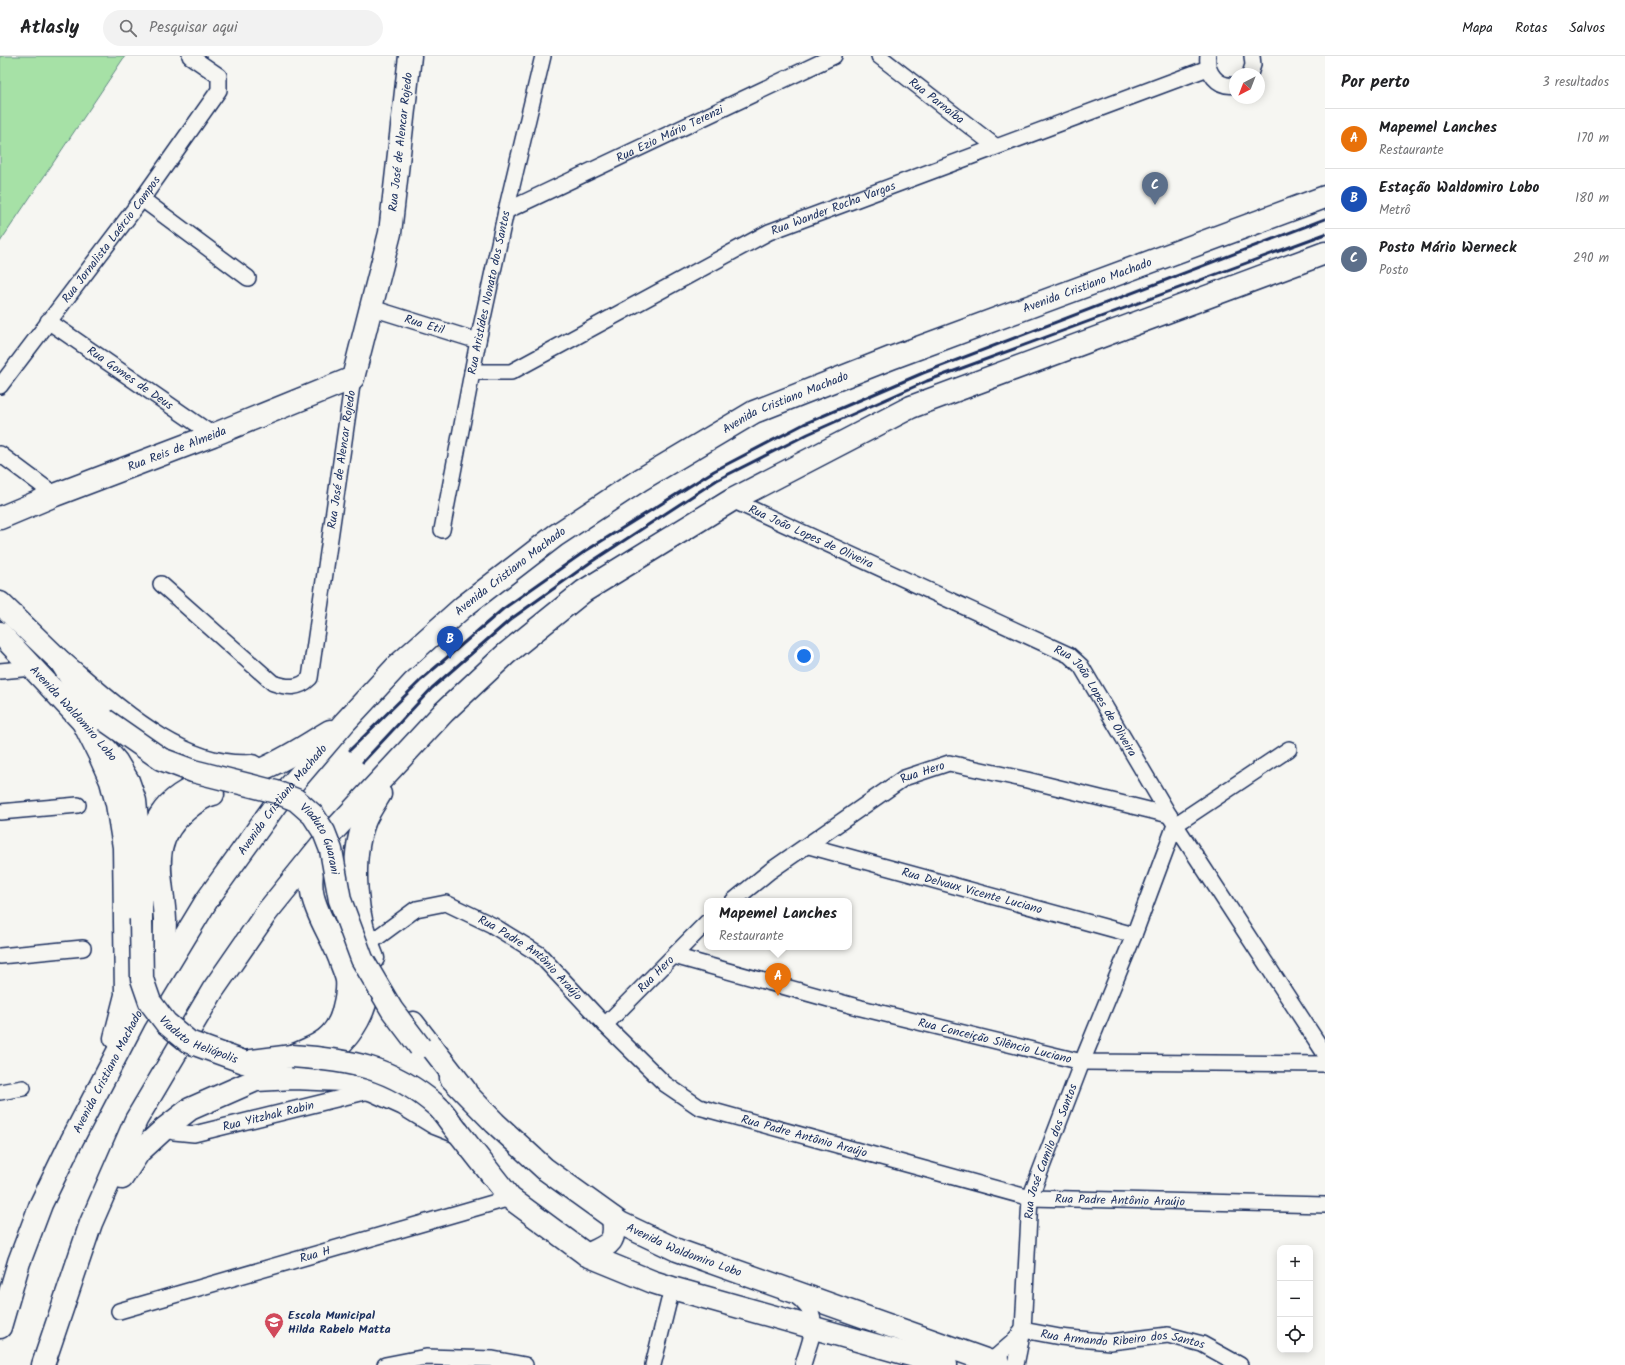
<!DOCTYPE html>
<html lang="pt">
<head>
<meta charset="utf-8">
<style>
	:root { --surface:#fff; --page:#f2f2f2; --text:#202124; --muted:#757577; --line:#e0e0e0; --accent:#d1495b }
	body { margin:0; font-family:Kalam,sans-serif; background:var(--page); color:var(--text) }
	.controls { position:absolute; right:12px; bottom:12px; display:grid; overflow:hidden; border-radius:8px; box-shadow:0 2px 10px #0003 }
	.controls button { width:36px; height:36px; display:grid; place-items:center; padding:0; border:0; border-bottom:1px solid var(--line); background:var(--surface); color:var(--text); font:20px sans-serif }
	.compass { position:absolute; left:1229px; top:12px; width:36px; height:36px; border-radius:50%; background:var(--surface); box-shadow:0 2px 10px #0003; rotate:222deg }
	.you { position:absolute; left:804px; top:600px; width:14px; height:14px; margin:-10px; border:3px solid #fff; border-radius:50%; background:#1a73e8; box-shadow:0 0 0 6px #1a73e833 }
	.badge { display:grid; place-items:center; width:26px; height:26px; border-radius:50%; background:var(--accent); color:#fff; font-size:13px; font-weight:700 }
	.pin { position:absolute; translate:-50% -33px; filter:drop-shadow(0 1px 2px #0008) }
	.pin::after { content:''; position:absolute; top:21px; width:14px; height:12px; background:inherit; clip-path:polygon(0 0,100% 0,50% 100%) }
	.popup { position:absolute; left:704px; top:842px; width:148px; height:52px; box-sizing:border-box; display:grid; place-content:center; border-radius:8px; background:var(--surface); filter:drop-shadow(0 1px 3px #0005); font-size:13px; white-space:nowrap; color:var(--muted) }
	.popup b { font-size:15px; color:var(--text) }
	.popup::after { content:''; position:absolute; left:50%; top:100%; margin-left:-8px; border:8px solid transparent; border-top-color:var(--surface) }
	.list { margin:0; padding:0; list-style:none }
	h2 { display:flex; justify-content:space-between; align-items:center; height:52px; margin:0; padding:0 16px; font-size:17px }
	h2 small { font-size:13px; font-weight:400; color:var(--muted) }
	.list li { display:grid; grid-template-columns:26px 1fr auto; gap:12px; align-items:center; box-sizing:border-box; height:60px; padding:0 16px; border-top:1px solid var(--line) }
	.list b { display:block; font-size:15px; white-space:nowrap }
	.list p { margin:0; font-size:13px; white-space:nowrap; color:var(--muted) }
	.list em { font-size:13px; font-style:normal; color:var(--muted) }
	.icon { flex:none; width:22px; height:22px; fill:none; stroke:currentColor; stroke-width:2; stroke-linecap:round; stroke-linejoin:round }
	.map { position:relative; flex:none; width:1325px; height:1309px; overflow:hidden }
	header { display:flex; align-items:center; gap:24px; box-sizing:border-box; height:56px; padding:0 20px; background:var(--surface); border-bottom:1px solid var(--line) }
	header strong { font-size:19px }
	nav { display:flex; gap:22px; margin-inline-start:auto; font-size:14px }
	.search { width:280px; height:36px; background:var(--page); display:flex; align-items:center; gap:10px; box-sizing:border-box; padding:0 14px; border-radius:22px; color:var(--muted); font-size:15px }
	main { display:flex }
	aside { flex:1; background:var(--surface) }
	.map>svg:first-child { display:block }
	.green { fill:#a6e1a6; stroke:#608882 }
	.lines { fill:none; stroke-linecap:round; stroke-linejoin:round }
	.street-casing { stroke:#1b2f5e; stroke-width:18 }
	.secondary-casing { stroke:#1b2f5e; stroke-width:25 }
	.highway-casing { stroke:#1b2f5e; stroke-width:25 }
	.street { stroke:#f6f6f2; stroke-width:15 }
	.secondary { stroke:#f6f6f2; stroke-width:22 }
	.highway { stroke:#f6f6f2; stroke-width:22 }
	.rail { stroke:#1b2f5e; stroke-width:3 }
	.secondary-bridge-casing { stroke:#1b2f5e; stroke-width:25; stroke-linecap:butt }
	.secondary-bridge { stroke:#f6f6f2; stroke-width:22 }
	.labels { text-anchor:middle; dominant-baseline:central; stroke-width:3; stroke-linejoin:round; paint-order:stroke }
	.street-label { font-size:12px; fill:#1b2f5e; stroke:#f6f6f2 }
	.poi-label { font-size:12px; font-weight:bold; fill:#1b2f5e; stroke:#f6f6f2; text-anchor:start }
</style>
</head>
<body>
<header>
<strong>Atlasly</strong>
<div class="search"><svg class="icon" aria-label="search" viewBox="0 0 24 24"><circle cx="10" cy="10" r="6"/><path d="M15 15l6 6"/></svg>Pesquisar aqui</div>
<nav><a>Mapa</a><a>Rotas</a><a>Salvos</a></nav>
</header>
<main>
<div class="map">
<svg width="1325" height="1309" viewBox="0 0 1325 1309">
	<rect width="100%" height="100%" fill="#f6f6f2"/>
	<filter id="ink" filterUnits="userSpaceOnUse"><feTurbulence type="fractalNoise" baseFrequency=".025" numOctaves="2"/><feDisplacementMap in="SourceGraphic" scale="8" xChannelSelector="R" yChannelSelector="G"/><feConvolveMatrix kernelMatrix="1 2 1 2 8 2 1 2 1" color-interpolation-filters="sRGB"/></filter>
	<g filter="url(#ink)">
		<path class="green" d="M0,0H125L0,186Z"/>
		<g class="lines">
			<defs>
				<g id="street">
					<path id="s1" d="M879,0L995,90"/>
					<path d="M1208,0C1206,16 1217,32 1235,29"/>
					<path d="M1250,18L1253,9L1252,0"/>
					<path d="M142,143L248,222"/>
					<path id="s2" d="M506,155L834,0"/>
					<path id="s3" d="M372,252L478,285"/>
					<path id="s4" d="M48,265L213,379"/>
					<path id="s5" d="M472,316H511L769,176L1208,12"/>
					<path id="s6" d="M0,330L142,143L219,34V20L190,0"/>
					<path d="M0,398L55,439"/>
					<path id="s7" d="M732,444L1069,599L1081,610L1169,759L1325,998"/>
					<path id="s8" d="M442,474L478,285L506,155L543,0"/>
					<path id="s9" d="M161,528L273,627C288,632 299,633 310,622L353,322"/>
					<path d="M0,615L33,612"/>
					<path d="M0,756L78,749"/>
					<path id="s10" d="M809,790L1134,879"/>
					<path id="s11" d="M733,845L770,815L904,722L949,707L1027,724L1169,759"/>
					<path id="s12" d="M367,889L416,853L446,847L492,869L539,898L605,969L665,1028L699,1051L1030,1142L1325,1149"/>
					<path d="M0,900L83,892"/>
					<path id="s13" d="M674,900L861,952L1082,1006L1325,1008"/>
					<path id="s14" d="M605,969L707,866"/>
					<path d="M0,1036L23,1032"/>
					<path id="s15" d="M164,1073L174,1076L194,1078L373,1034"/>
					<path d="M795,1239C825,1262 811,1278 803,1309"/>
					<path id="s16" d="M119,1255L510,1142"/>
					<path id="s17" d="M1023,1274L1060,1281L1110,1286L1168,1279L1202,1288L1240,1309"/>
					<path d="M990,1306L1012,1287L1022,1275"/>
					<path d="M385,1309L426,1301L493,1303L525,1309"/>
					<path d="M653,1309L672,1232"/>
					<path id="s18" d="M1016,1309L1023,1274L1030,1142L1082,1006L1134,879L1175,769L1289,693"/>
				</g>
				<g id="secondary">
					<path id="s19" d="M0,462L55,439L213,379L353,322L390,177L410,0"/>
					<path d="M0,547L61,606L79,635L105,664"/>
					<path id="s20" d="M0,577L83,666L116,705L128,725L135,745L138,775L141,815V863"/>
					<path d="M244,1006L292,1000"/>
					<path id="s21" d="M451,1022L495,1067L545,1113L620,1167L677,1194L1000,1309"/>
					<path d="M458,1076L510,1142L587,1199L653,1226L672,1232L946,1309"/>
					<path d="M587,1199C608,1189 617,1188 613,1162"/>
				</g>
				<g id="highway">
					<path d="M61,606C112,649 180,716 252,710"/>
					<path d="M83,666L100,700L111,725L117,748L124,791L126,939L115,982"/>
					<path d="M141,815C150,772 161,739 208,727C224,723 240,721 255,716C282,706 306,689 330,675"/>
					<path d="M373,902C356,864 349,804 365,764C369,755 375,746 380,738"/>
					<path d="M162,913C164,897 165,881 165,864C163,820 146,788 186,754C193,748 204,740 213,738"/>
					<path d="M413,967L465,1034"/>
					<path d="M337,991C353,977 366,954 368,933C369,925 364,913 363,905"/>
					<path d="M292,1000C318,990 338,982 344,951C346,943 348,933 347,924C346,919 344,914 342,909C330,870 297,841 318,798"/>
					<path d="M122,1122L139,1096L164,1073L190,1053L256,1024L294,1022L342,1024L373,1034L404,1048L435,1067L458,1076"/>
					<path id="s22" d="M0,1271L19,1206L41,1148L72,1084L135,963L207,844L281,741L345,666L397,610L463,551L555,480L640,424L754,356L891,302L1325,141"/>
					<path d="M43,1309L91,1167L136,1064L213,934L267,856L326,783L444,656L506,598L584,535L732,444L911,351L1325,197"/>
				</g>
			</defs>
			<use href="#street" class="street-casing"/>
			<use href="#secondary" class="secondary-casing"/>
			<use href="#highway" class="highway-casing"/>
			<use href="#street" class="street"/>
			<use href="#secondary" class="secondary"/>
			<use href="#highway" class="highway"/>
			<path class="rail" d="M350,694L421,624L503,553L584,496L714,415L804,368L923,317L1325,163
				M363,706L432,632L511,563L591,506L717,424L808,378L927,325L1325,178"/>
			<defs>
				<g id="secondary-bridge">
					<path id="s23" d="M105,664L161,703L193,715L276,736L296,744L313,759L324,776L331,794L340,844L362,903L392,954L420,991"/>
					<path id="s24" d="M141,863L142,923L150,946L166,967L189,986L244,1006"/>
					<path d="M292,1000C350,1004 392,1011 437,1050C445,1057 451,1068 458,1076"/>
				</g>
			</defs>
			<use href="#secondary-bridge" class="secondary-bridge-casing"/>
			<use href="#secondary-bridge" class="secondary-bridge"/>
		</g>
	</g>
	<defs>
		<symbol id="school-pin" viewBox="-11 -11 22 30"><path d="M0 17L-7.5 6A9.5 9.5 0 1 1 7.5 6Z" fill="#d1495b" stroke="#f6f6f2"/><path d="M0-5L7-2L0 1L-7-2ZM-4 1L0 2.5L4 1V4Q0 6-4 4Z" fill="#fff"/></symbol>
	</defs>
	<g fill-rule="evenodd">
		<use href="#school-pin" x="263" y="1255" width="22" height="30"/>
	</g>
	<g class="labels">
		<g class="street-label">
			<text stroke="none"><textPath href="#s1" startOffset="73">Rua Parnaíba</textPath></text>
			<text stroke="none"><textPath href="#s2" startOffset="181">Rua Ezio Mário Terenzi</textPath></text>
			<text stroke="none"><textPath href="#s19" startOffset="621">Rua José de Alencar Rojedo</textPath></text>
			<text stroke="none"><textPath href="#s5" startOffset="401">Rua Wander Rocha Vargas</textPath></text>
			<text stroke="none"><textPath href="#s6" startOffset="184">Rua Jornalista Laércio Campos</textPath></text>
			<text stroke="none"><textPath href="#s22" startOffset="1574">Avenida Cristiano Machado</textPath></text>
			<text stroke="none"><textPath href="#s8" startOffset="242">Rua Aristídes Nonato dos Santos</textPath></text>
			<text stroke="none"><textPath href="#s3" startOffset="55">Rua Etil</textPath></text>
			<text stroke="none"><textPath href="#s4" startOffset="100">Rua Gomes de Deus</textPath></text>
			<text stroke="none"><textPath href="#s22" startOffset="1250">Avenida Cristiano Machado</textPath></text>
			<text stroke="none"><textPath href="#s19" startOffset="190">Rua Reis de Almeida</textPath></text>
			<text stroke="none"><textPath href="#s9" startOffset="410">Rua José de Alencar Rojedo</textPath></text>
			<text stroke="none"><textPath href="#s7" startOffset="87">Rua João Lopes de Oliveira</textPath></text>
			<text stroke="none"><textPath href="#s22" startOffset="926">Avenida Cristiano Machado</textPath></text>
			<text stroke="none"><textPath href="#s7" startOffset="423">Rua João Lopes de Oliveira</textPath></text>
			<text stroke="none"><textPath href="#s20" startOffset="109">Avenida Waldomiro Lobo</textPath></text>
			<text stroke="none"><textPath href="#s11" startOffset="230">Rua Hero</textPath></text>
			<text stroke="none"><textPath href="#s22" startOffset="602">Avenida Cristiano Machado</textPath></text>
			<text stroke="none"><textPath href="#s23" startOffset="257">Viaduto Guarani</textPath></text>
			<text stroke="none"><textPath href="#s10" startOffset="169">Rua Delvaux Vicente Luciano</textPath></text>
			<text stroke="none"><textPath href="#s12" startOffset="193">Rua Padre Antônio Araújo</textPath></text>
			<text stroke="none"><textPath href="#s14" startOffset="72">Rua Hero</textPath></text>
			<text stroke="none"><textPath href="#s24" startOffset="148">Viaduto Heliópolis</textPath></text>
			<text stroke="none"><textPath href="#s13" startOffset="332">Rua Conceição Silêncio Luciano</textPath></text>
			<text stroke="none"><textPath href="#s22" startOffset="278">Avenida Cristiano Machado</textPath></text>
			<text stroke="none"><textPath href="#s15" startOffset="107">Rua Yitzhak Rabin</textPath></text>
			<text stroke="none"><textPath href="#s12" startOffset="529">Rua Padre Antônio Araújo</textPath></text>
			<text stroke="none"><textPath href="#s18" startOffset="218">Rua José Camilo dos Santos</textPath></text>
			<text stroke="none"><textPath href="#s12" startOffset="853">Rua Padre Antônio Araújo</textPath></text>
			<text stroke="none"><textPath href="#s21" startOffset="293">Avenida Waldomiro Lobo</textPath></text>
			<text stroke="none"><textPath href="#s16" startOffset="204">Rua H</textPath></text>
			<text stroke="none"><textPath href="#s17" startOffset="101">Rua Armando Ribeiro dos Santos</textPath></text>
		</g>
		<g class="poi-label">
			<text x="288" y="1259">Escola Municipal<tspan x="288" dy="14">Hilda Rabelo Matta</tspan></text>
		</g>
	</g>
</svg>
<div class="controls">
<button>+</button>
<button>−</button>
<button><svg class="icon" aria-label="locate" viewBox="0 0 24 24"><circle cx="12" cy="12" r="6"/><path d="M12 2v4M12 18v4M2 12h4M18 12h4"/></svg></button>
</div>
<svg class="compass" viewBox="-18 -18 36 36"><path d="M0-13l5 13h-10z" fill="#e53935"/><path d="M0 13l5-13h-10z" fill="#757577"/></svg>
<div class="you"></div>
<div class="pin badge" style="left:778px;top:940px;background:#e8710a">A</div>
<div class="popup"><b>Mapemel Lanches</b>Restaurante</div>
<div class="pin badge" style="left:450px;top:603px;background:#1a4fb4">B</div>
<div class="pin badge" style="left:1155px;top:149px;background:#5c6f8a">C</div>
</div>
<aside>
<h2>Por perto<small>3 resultados</small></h2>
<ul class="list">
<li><span class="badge" style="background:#e8710a">A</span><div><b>Mapemel Lanches</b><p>Restaurante</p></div><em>170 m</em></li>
<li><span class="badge" style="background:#1a4fb4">B</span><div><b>Estação Waldomiro Lobo</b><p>Metrô</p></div><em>180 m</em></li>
<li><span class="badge" style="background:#5c6f8a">C</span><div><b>Posto Mário Werneck</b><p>Posto</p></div><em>290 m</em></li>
</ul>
</aside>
</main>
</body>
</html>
